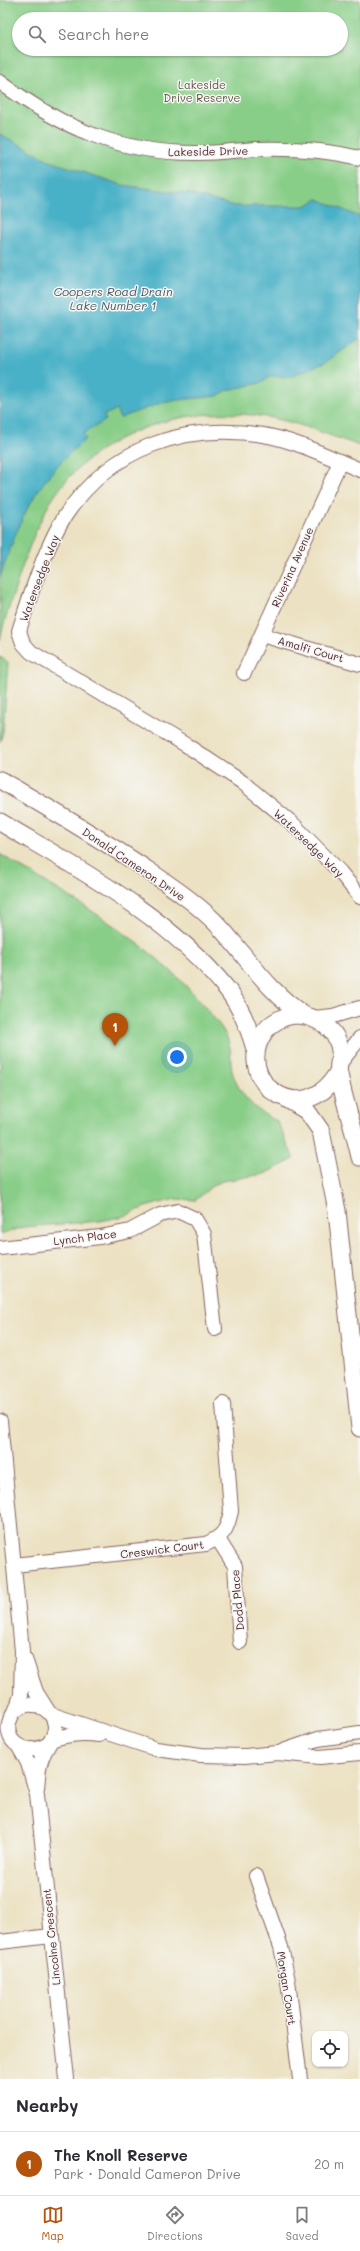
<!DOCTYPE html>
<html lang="en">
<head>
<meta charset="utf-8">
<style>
	:root { --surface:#fff; --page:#f2f2f3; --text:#2b2b33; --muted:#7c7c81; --line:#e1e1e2; --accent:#b45309 }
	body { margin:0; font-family:Mali,sans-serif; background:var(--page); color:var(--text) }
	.controls { position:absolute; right:12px; bottom:12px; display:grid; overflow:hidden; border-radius:8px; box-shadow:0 1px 3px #0004 }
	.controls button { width:36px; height:36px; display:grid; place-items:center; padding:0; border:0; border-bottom:1px solid var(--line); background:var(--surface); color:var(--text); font:20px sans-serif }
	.you { position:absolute; left:177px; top:1057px; width:14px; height:14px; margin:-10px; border:3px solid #fff; border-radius:50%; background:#1a73e8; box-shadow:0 0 0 6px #1a73e833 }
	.badge { display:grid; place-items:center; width:26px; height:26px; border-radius:50%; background:var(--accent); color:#fff; font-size:13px; font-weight:700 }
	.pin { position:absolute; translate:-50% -33px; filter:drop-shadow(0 1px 2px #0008) }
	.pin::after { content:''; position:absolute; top:21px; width:14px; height:12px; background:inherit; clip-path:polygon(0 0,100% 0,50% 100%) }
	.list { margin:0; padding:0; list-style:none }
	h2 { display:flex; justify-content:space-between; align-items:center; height:52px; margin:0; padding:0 16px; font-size:17px }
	h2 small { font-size:13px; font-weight:400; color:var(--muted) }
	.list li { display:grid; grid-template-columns:26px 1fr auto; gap:12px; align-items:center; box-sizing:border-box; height:64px; padding:0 16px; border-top:1px solid var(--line) }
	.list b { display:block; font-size:15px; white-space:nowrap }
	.list p { margin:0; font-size:13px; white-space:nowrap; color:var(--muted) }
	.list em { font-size:13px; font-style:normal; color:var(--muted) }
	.icon { flex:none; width:22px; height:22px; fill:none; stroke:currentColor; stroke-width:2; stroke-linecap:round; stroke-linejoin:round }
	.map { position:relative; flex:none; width:360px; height:2079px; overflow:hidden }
	.search { position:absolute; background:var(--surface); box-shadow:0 1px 3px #0004; left:12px; right:12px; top:12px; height:44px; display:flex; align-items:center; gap:10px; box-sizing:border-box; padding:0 14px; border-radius:22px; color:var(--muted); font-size:15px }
	.sheet { height:116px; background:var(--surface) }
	nav { display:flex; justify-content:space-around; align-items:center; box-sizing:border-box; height:56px; border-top:1px solid var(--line); background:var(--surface); font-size:11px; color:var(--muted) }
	nav a { display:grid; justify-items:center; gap:2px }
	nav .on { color:var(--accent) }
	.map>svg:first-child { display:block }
	.green { fill:#89ce88; stroke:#6a765a; fill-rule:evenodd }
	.water { fill:#49b1c7; stroke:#4a6879 }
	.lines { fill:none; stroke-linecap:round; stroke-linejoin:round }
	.minor-casing { stroke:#836360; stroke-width:16 }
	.tertiary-casing { stroke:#836360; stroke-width:19 }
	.minor { stroke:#fff; stroke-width:14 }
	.tertiary { stroke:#fff; stroke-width:17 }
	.labels { text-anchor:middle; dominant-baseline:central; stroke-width:3; stroke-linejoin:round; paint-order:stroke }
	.park-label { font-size:11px; fill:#5d5447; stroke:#f6f6f2 }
	.street-label { font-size:11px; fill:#4a1f2b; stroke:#f6f6f2 }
	.water-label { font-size:12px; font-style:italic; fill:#4a5969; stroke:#f6f6f2 }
</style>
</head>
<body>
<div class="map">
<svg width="360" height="2079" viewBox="0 0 360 2079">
	<rect width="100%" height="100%" fill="#f6f6f2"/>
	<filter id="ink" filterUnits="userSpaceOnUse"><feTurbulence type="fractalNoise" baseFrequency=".025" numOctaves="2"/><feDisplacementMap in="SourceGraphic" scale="8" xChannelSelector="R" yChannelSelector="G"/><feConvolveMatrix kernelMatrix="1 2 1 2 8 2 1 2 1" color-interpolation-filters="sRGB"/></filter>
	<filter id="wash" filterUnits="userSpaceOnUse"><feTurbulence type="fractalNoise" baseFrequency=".012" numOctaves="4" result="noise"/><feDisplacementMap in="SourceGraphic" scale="16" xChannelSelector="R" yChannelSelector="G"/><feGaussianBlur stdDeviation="0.9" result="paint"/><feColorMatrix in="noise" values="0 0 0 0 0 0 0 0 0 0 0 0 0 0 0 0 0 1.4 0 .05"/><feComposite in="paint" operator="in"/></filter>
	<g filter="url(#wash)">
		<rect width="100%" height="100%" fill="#ece2c3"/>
		<path class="green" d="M0,0H360V446C327,435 294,420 259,416C177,404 81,437 43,516C26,549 16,588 4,623L0,640ZM19,19H341V49H19Z
			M0,657L8,662L3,732L0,742Z
			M0,854C71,899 149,939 204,1006C211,1015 223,1027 227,1038C232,1048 230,1060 232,1071C238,1094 256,1112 277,1121L294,1159L264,1174L222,1181L212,1186L196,1200L175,1199L145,1207L125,1216L100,1221L24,1227L0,1234Z"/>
		<path class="water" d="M0,134L50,161L122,185L189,194L234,206H305L318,199L360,217V338L326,362L290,377L271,376L260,383L228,390L217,396L178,400L158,404L120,418L116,410L104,415L106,420L83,434L86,439C35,481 21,516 0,577Z"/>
	</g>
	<g filter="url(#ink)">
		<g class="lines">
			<defs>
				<path id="minor" d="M0,82C62,128 121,154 199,153C219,153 238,150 257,149C291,148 327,150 360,158
					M360,470C331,458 295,440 263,435C184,422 110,448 65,516C46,544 29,598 19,631L23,643L31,652L186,745L242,782L293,824L340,872L360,897
					M262,635L360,664
					M244,673L340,462
					M314,1018L333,1016L360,1008
					M340,1063L360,1038
					M0,1248L100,1237L130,1231L160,1215L178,1211L195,1219L204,1234L215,1329
					M0,1421L22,1651L21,1695L16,1710
					M218,1539L235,1566L240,1642
					M14,1565L206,1544C224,1536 227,1530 231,1511L223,1404
					M25,1659L36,1692L48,1711
					M50,1714L156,1749L201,1755L245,1756L278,1753L320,1757L360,1753
					M51,1740C68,1734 81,1733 99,1735
					M19,1747L28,1763L37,1794L67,2079
					M283,1751L318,1739L360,1733
					M37,1788C38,1779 38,1769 41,1761C44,1749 55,1739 55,1727C54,1704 21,1696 11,1717C0,1742 27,1758 48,1744
					M256,1876L281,1947L288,1981L300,2079
					M0,1942L51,1936"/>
				<path id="tertiary" d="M0,780C47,807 94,835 140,865C165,882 193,900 215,922C246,954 265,990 305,1016
					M0,822C80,870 167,915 227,989C241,1007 250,1031 256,1052
					M338,1072C304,1133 230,1081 265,1031C272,1022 285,1015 297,1015C317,1016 337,1029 340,1050C341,1058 337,1067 339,1074C344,1102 354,1129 360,1157
					M287,1099L307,1111L321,1131L337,1211L360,1428"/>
			</defs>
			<use href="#minor" class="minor-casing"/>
			<use href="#tertiary" class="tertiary-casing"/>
			<use href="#minor" class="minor"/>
			<use href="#tertiary" class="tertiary"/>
		</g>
	</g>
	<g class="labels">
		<g class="park-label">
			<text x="202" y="84">Lakeside<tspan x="202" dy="13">Drive Reserve</tspan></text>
		</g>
		<g class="street-label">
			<text transform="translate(208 151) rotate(-1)">Lakeside Drive</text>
			<text transform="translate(292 567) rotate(-66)">Riverina Avenue</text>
			<text transform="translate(39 578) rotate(-69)">Watersedge Way</text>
			<text transform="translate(311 649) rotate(16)">Amalfi Court</text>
			<text transform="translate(309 843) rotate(44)">Watersedge Way</text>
			<text transform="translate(134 864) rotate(34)">Donald Cameron Drive</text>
			<text transform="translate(85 1237) rotate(-7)">Lynch Place</text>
			<text transform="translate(162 1549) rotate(-7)">Creswick Court</text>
			<text transform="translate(237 1600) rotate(-95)">Dodd Place</text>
			<text transform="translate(51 1937) rotate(-96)">Lincolne Crescent</text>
			<text transform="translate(287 1988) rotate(81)">Morgan Court</text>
		</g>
		<g class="water-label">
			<text x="113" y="291">Coopers Road Drain<tspan x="113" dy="14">Lake Number 1</tspan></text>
		</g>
	</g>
</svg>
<div class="controls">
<button><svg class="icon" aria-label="locate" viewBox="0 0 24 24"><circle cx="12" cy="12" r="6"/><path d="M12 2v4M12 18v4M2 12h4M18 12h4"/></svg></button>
</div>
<div class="you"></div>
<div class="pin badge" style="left:115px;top:1046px">1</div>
<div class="search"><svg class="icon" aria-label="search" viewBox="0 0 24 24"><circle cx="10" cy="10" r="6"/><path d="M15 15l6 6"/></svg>Search here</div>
</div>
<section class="sheet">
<h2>Nearby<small></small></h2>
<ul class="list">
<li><span class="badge">1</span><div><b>The Knoll Reserve</b><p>Park · Donald Cameron Drive</p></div><em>20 m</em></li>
</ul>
</section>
<nav>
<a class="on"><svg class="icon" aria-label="map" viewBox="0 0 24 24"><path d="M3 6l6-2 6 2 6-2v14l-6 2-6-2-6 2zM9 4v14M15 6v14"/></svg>Map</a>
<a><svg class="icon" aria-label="directions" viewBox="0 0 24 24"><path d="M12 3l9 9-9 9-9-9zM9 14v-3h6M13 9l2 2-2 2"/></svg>Directions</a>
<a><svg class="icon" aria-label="saved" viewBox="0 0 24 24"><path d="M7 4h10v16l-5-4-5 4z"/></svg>Saved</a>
</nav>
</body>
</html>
